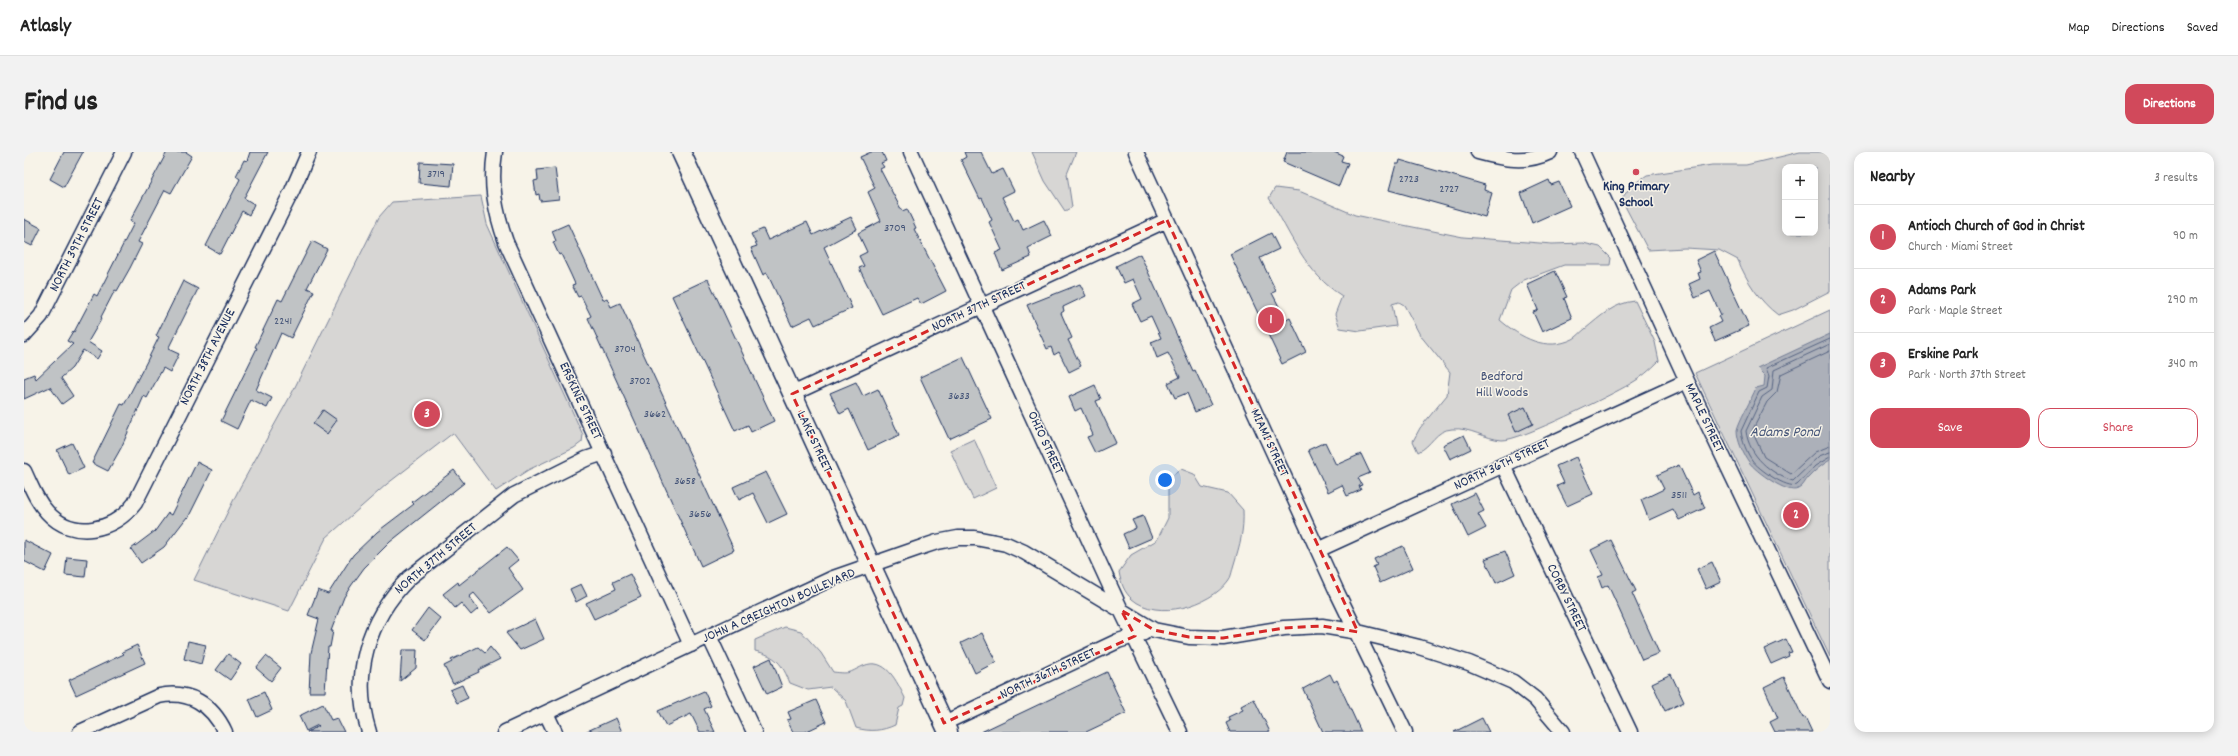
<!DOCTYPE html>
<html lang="en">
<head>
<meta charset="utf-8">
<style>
	:root { --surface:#fff; --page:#f2f2f2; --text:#222; --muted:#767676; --line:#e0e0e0; --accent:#d1495b }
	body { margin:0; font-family:Dekko,sans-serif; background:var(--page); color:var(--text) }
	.controls { position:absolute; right:12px; top:12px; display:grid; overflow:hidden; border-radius:8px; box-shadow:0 2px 10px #0003 }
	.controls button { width:36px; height:36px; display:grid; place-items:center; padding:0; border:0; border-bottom:1px solid var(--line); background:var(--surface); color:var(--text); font:20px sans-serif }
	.you { position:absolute; left:1141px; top:328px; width:14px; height:14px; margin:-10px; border:3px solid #fff; border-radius:50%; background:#1a73e8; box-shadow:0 0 0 6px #1a73e833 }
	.badge { display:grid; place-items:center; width:26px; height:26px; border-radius:50%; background:var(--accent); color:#fff; font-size:13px; font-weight:700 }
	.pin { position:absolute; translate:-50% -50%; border:2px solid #fff; box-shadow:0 1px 4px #0006 }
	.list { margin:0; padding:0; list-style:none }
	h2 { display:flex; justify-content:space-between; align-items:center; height:52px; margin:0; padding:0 16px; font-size:17px }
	h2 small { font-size:13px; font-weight:400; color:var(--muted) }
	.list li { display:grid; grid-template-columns:26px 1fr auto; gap:12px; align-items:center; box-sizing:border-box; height:64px; padding:0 16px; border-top:1px solid var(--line) }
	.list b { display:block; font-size:15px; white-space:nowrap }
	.list p { margin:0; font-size:13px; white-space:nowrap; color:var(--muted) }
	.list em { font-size:13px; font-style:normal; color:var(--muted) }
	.actions { display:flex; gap:8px; padding:12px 16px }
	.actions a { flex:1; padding:9px 0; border:1px solid var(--accent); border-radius:12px; text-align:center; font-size:14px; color:var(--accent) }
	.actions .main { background:var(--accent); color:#fff }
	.map { position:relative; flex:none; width:1806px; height:580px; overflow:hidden; border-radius:12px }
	header { display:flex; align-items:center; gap:24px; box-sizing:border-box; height:56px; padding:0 20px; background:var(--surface); border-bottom:1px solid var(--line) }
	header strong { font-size:19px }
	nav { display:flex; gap:22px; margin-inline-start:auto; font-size:14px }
	.intro { display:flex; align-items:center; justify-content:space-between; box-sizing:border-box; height:96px; padding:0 24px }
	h1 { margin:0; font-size:28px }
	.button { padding:10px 18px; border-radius:12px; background:var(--accent); color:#fff; font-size:14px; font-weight:700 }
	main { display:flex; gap:24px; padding:0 24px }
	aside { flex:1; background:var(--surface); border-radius:12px; box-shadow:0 2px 10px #0003 }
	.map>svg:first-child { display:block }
	.green { fill:#d7d6d4; stroke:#798299; fill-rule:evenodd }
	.water { fill:#acb0b9; stroke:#727c95 }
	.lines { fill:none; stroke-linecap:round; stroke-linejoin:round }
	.shore { stroke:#556382; stroke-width:1 }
	.building { fill:#c0c3c5; stroke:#1b2f5e }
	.minor-casing { stroke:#1b2f5e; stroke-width:17 }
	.major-casing { stroke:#1b2f5e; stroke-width:21 }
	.minor { stroke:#f7f3e8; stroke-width:14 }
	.major { stroke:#f7f3e8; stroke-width:18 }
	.marked { fill:none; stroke:#d62828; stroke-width:3; stroke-dasharray:8 5; stroke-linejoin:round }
	.poi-dot { fill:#d1495b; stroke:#f7f3e8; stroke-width:1.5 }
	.labels { text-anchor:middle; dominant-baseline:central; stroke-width:3; stroke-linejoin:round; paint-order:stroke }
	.number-label { font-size:12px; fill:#445478 }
	.poi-label { font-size:14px; font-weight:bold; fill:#1b2f5e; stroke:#f7f3e8 }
	.street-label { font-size:14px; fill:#1b2f5e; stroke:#f7f3e8 }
	.park-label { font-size:14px; fill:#415076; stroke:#f7f3e8 }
	.water-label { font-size:15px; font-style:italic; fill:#465679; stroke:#f7f3e8 }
</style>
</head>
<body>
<header>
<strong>Atlasly</strong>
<nav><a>Map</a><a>Directions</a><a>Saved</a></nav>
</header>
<div class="intro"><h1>Find us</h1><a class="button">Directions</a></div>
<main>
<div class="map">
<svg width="1806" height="580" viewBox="0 0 1806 580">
	<rect width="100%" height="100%" fill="#f7f3e8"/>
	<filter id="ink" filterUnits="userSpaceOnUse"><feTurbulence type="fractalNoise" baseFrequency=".025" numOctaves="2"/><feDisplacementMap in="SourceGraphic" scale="8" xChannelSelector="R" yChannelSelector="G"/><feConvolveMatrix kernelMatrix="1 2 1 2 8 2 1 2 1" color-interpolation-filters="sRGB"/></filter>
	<g filter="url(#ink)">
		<path class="green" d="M1008,0H1052L1043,22L1048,55L1041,59L1021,29Z
			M1776,0H1806V139L1769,158L1754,163C1736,150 1722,128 1714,108L1695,98L1661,96L1624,98L1602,56L1599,45L1607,34L1623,23L1688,13H1722ZM1761,15H1791V81H1761Z
			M1251,36L1275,39L1331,63L1384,74L1439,85L1528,92L1559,91L1576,95L1587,106L1586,113H1540L1500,128L1487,138L1476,168C1497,186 1522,200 1549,187C1553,185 1557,180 1561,177C1577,164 1590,151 1611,149L1631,190L1635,209C1626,218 1617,226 1606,232C1587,243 1496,289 1478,288C1461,287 1446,275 1428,277C1411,278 1408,294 1394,300L1389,289L1396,276L1423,243L1426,220L1396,183L1380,153L1375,150L1368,152L1372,174L1336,179L1316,176L1311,162L1318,144C1281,121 1267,82 1245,46Z
			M457,44L463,72L559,283L558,290L550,296L504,318L472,339L429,281L363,332L302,386L265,459L170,428L216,335L268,241L355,65L368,50Z
			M1806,158V505L1671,221Z
			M950,287L972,336L949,347L926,298Z
			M1157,317L1170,322L1178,335L1204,341L1219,358C1220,379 1216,392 1210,412C1208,417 1208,425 1204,429C1186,454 1133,469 1108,447C1100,440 1097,431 1095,420L1107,403L1133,388L1144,366V327Z
			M761,475L777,479L797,501L809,520C827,522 824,521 839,514C862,504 873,530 881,546L879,554L875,556L871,573C858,579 846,580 832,576L822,549L807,535L784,538L766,531C758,512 753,504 731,499V488Z"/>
		<path class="water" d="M1806,182V308C1798,313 1790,319 1784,326C1781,329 1779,335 1774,337C1764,343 1731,319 1725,310C1719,302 1713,288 1713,278C1714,271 1728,246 1732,236L1740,234L1741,224L1733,216Z"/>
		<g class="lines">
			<path class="shore" d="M1806,187L1742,216L1745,224L1743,236L1735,240L1717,279C1718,289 1723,301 1728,308C1734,317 1763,337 1773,333L1791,314L1806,305
				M1806,192L1750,218L1748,238L1738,245L1722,279C1725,304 1747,322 1769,329L1795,304L1806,300
				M1806,199L1757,222L1753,240L1743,250L1728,279L1740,305L1767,322L1791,300L1806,294"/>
		</g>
		<path class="building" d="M40,0H59L40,35L26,27Z
			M143,0H162L168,4L147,41L141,38L114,90L118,92L106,116L93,139L91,138L77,165L78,166L64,190L78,199L73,207L59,198L48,216L37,226L49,244L38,252L26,235L0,247V226L10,222L12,227L49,192L43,189L49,179L50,180L70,142L73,144L110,71L106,69Z
			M226,0H244L220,46L230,52L225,63L218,59L196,102L182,94L216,27L212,24L220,8L223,9Z
			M847,0H858L862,9L857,11L860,15L856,17L878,59L883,57L892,76L890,77L922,139L897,152L893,146L858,162L835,116L840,114L835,104L843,100L834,81L857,69L844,40L851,36L836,5Z
			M940,0H957L968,22L979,17L990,39L978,45L990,69L994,67L999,78L1020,68L1028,84L1004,96L1007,105L978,118L971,101L978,98L965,70L968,68L958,46L956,47L937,8L942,5Z
			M1263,0H1310L1319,4L1317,9L1324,11L1315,34L1259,10Z
			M1376,8L1461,33L1460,38L1468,41L1461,65L1365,38L1372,12H1375Z
			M396,10L429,12L427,34L395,31Z
			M531,16L535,47L516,49L515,42L512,43L510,29L514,28L513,18Z
			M1525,28L1527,33L1535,30L1546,54L1508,71L1497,41Z
			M827,65L833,77L800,95L828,156L791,173L787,165L768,174L743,121L739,123L727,96L733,94L727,82L739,77L744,88L783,70L789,83Z
			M0,67L17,76L8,94L0,90Z
			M544,72L579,148L583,146L587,155L596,151L710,398L677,414L564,166L567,164L557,144L554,145L548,133L551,132L547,123L537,102L535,103L529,90L532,89L528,79Z
			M1247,81L1255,97L1236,106L1252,139L1248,141L1262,168L1266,166L1282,200L1258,212L1206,102Z
			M288,89L303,97L283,136L290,139L267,186L257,181L232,238L248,246L243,256L227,248L213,277L197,269L233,196L231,195L254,147L258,149Z
			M1690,99L1725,174L1691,189L1685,176L1697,170L1694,164L1697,163L1686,139L1671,146L1665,132L1676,127L1674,121L1677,120L1672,108Z
			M1116,102L1169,219L1171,218L1187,253L1171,260L1163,241L1151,246L1144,231L1156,225L1144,201L1133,206L1127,190L1137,186L1127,164L1116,169L1108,152L1118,147L1109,127L1100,131L1092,114Z
			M1531,119L1543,145L1540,146L1548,166L1518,180L1509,160L1514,158L1503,132Z
			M684,127L750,269L727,280L724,273L711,279L648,144Z
			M159,129L174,137L144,197L155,202L146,220L139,216L123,246L120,244L97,296L84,319L68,311L97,252L100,253L122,211L135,185L132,184Z
			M1056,132L1062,144L1039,155L1040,159L1037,161L1048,186L1044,188L1057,214L1045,220L1035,200L1030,203L1027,195L1023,197L1003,153Z
			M939,205L968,267L925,287L896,225Z
			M832,230L839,244L854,237L875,283L844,298L825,257L816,262L806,241Z
			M1071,233L1077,247L1072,249L1092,291L1071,301L1063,285L1069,283L1057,256L1051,259L1045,245Z
			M1501,255L1509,272L1492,280L1484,263Z
			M299,258L313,268L303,282L289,272Z
			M1440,283L1447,297L1426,307L1419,293Z
			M1301,290L1312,313L1337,302L1346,321L1334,326L1338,333L1335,334L1337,338L1323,344L1318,333L1304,340L1284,298Z
			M48,291L60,316L45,323L33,298Z
			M1552,305L1569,342L1543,354L1533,334L1540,331L1532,314Z
			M173,310L188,318L164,366L163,365L140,395L117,411L107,397L131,379L144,361L147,363Z
			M1655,313L1669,343L1674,340L1681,356L1655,368L1649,357L1625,368L1617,348L1640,337L1633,323Z
			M430,318L440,331L366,390L340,416L327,434L320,445L307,479H309L306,495H304L301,540H285L287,501L295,467L284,463L294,438L304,442L329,403L353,380L390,352L388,350Z
			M742,320L763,362L744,371L729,341L715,348L709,335Z
			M1451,341L1460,359L1454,362L1462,376L1444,385L1428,352Z
			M1119,364L1128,386L1105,396L1099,382L1112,376L1108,368Z
			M0,388L29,403L21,420L0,409Z
			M1587,388L1612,439L1608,441L1635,501L1618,508L1584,433L1578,436L1574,425L1579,423L1567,398Z
			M1379,394L1389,416L1356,431L1349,415L1353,413L1350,407Z
			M483,395L494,408L484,416L499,438L467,461L450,441L445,445L454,457L447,463L437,451L431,456L419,442L434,430L435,433Z
			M1481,399L1491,422L1472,431L1461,407Z
			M43,405L63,407L61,425L41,423Z
			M1688,410L1697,430L1682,437L1673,417Z
			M606,422L617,445L570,467L562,451L592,437L589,430Z
			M557,432L563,444L552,450L546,437Z
			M404,456L417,467L401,488L388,478Z
			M511,467L520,487L496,498L482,481Z
			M958,481L972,510L951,521L937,491Z
			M1762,487L1768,500L1764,501L1765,504L1747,512L1740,497Z
			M164,489L182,493L177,512L160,507Z
			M113,493L121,511L52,543L45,528L100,502L98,500Z
			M454,495L461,501L466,495L476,507L454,518L455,520L429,532L420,514L428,510L427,508Z
			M378,498H393L392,516L376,529Z
			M204,502L217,512L206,528L192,518Z
			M242,504L257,516L247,529L232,516Z
			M747,506L758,535L743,542L730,514Z
			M1083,520L1102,561L1062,580H957Z
			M1306,522L1310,530L1313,528L1337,580H1299L1279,537Z
			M1647,522L1660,550L1641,559L1628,531Z
			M1760,525L1779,566L1781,565L1788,580H1751L1746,570L1754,566L1740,535Z
			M438,533L444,546L433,551L426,538Z
			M680,539L687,554L680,557L691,580H676L667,562L642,574L634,559Z
			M240,540L248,558L233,565L225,547Z
			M1230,547L1246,580H1206L1202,571L1206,569L1204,565L1219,558L1217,554Z
			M792,548L802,570L781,580H769L763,568L767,567L764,560Z
			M299,552L307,568L313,566L320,580H283L295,574L294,573L282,579L275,564Z
			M592,566L598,580H561Z
			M1458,566L1465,580H1430Z"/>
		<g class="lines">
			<defs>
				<path id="minor" d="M471,0C466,32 471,59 482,90L667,493
					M887,0L1097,458L1156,580
					M1112,0L1313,440L1381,580
					M1454,0C1480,7 1501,12 1526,0
					M1558,0L1663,229L1806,529
					M0,183L17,164L100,0
					M768,242L1143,68
					M1479,313L1606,580
					M0,319C7,334 12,348 23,360C49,389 90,379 111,351L268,39L285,0
					M1294,398L1663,229
					M685,484L730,580
					M522,561L531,580
					M920,571L1094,489L1120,481
					M56,580L135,544C165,538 188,552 201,580
					M345,580C327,523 343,468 385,426L490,343L562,307L580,301
					M481,580L809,426L895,396L913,390L934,386H951L982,392L1000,400L1130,478L1165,485L1199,486L1260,476L1298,474L1334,480L1395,495L1445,511L1489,530L1511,547L1539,580"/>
				<path id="major" d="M657,0L924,580"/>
			</defs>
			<use href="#minor" class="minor-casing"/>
			<use href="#major" class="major-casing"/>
			<use href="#minor" class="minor"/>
			<use href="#major" class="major"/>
		</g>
	</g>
	<path class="marked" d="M1143,68L1334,480L1298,474L1260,476L1199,486L1165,485L1130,478L1097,458L1111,484L920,571L768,242Z"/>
	<circle class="poi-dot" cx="1612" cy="20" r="4"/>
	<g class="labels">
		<g class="number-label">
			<text x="412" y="22">3719</text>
			<text x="1385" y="27">2723</text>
			<text x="1425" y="37">2727</text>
			<text x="871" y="76">3709</text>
			<text x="259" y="169">2241</text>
			<text x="601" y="197">3704</text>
			<text x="616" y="229">3702</text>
			<text x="935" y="244">3633</text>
			<text x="631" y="262">3662</text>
			<text x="661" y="329">3658</text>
			<text x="1655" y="343">3511</text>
			<text x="676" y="362">3656</text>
		</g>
		<g class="poi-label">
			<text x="1612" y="35">King Primary<tspan x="1612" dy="16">School</tspan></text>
		</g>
		<g class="street-label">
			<text transform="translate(53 93) rotate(-63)">NORTH 39TH STREET</text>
			<text transform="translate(955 155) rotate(-25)">NORTH 37TH STREET</text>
			<text transform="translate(184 205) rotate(-63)">NORTH 38TH AVENUE</text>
			<text transform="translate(556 249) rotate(65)">ERSKINE STREET</text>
			<text transform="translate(1680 266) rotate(65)">MAPLE STREET</text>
			<text transform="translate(790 290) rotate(65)">LAKE STREET</text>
			<text transform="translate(1021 291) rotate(65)">OHIO STREET</text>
			<text transform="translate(1245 291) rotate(65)">MIAMI STREET</text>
			<text transform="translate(1478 313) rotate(-25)">NORTH 36TH STREET</text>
			<text transform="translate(412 407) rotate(-40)">NORTH 37TH STREET</text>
			<text transform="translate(1542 446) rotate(64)">CORBY STREET</text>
			<text transform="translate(755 454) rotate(-24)">JOHN A CREIGHTON BOULEVARD</text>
			<text transform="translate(1024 522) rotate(-25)">NORTH 36TH STREET</text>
		</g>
		<g class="park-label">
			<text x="1478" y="225">Bedford<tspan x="1478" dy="16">Hill Woods</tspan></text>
		</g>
		<g class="water-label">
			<text x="1761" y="281">Adams Pond</text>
		</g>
	</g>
</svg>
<div class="controls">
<button>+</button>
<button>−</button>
</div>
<div class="you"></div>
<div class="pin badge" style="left:1247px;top:168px">1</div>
<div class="pin badge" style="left:1772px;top:363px">2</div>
<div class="pin badge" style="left:403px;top:262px">3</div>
</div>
<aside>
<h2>Nearby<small>3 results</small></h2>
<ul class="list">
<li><span class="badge">1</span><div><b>Antioch Church of God in Christ</b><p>Church · Miami Street</p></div><em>90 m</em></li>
<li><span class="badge">2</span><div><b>Adams Park</b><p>Park · Maple Street</p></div><em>290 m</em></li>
<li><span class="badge">3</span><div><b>Erskine Park</b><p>Park · North 37th Street</p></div><em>340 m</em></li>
</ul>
<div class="actions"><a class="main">Save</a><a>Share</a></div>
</aside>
</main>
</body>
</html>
